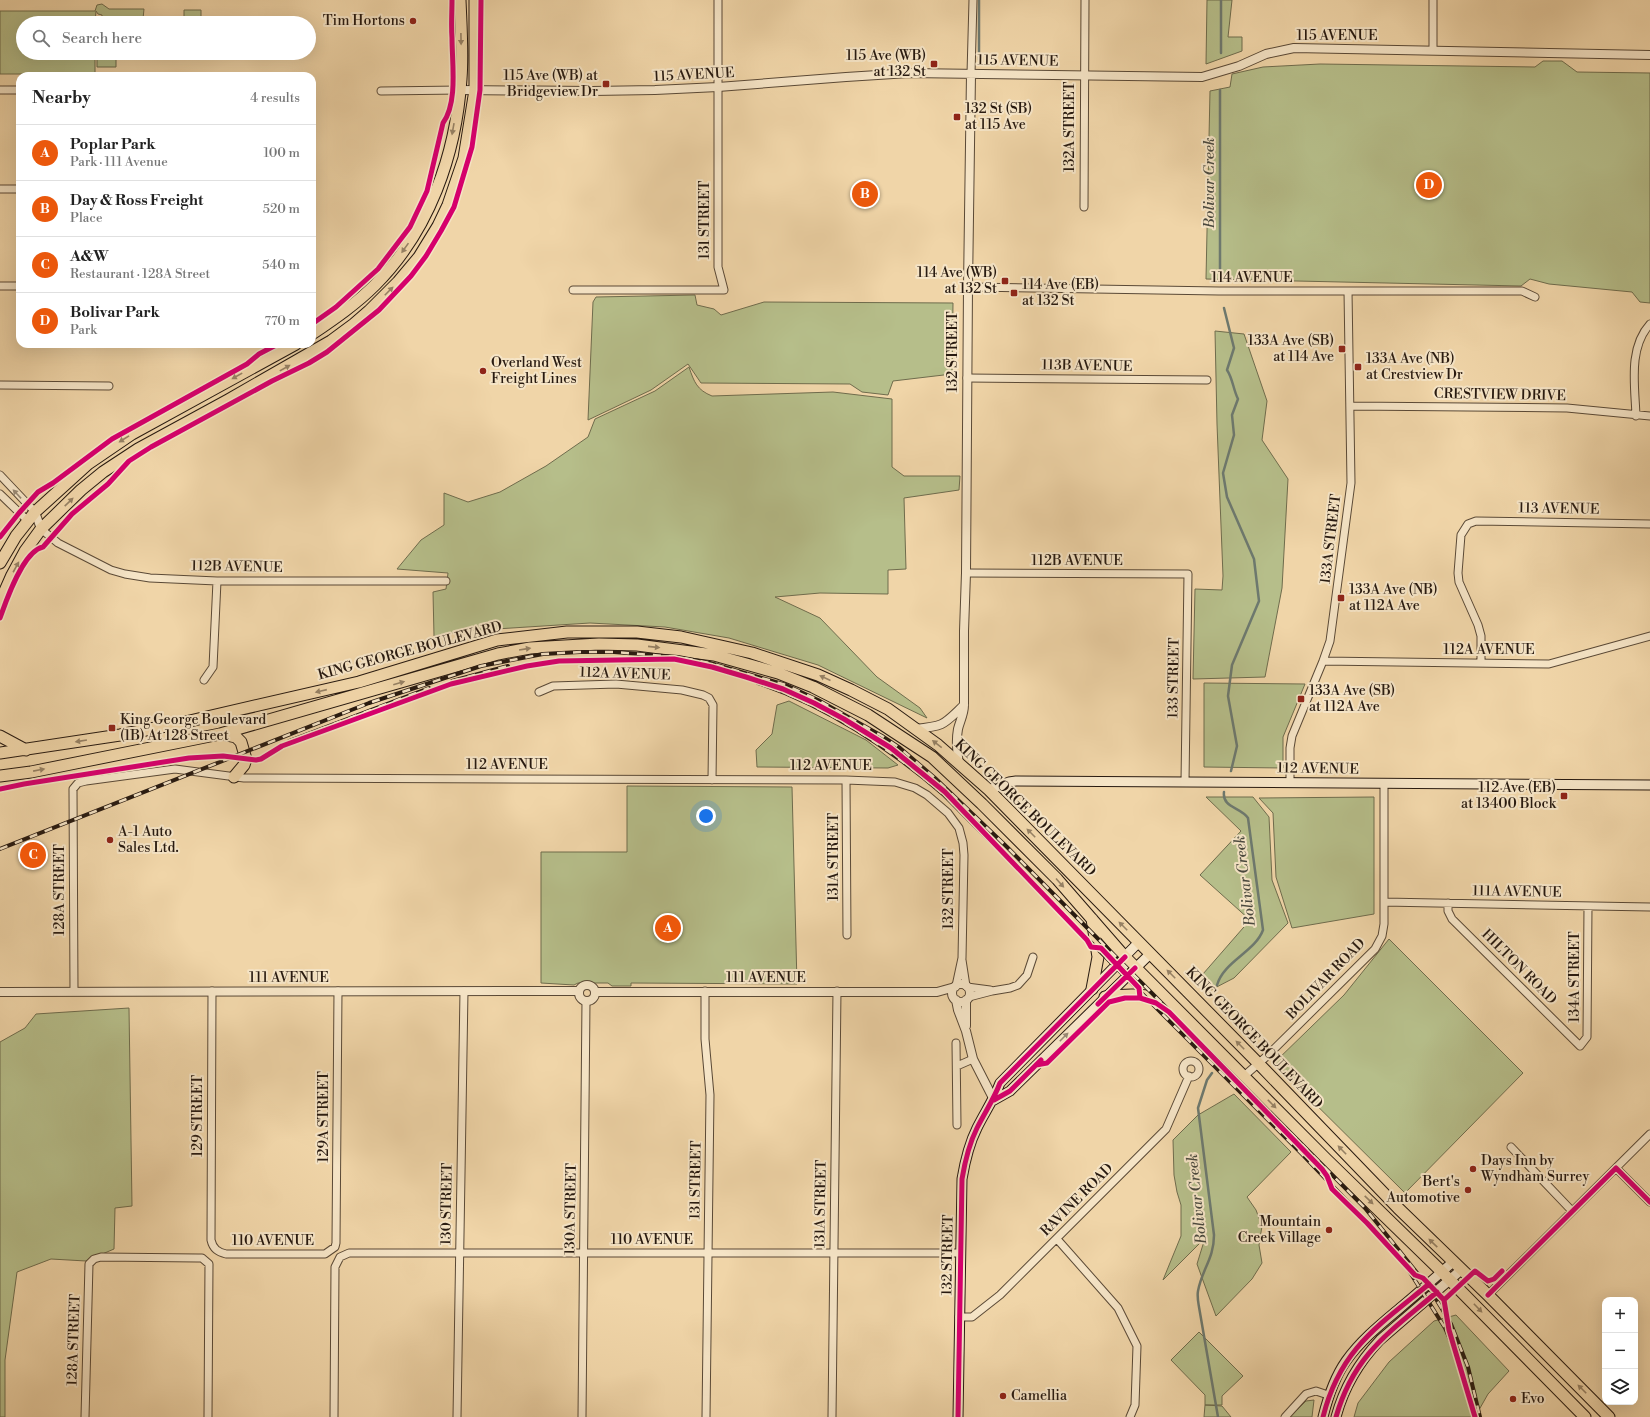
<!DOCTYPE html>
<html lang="en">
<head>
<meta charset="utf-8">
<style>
	:root { --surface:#fff; --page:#f2f2f2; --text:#222; --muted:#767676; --line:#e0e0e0; --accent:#ea580c }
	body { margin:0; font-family:"Libre Bodoni",serif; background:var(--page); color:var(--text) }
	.controls { position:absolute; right:12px; bottom:12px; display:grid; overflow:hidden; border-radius:8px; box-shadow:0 4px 16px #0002 }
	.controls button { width:36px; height:36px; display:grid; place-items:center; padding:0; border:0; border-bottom:1px solid var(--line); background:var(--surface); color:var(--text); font:20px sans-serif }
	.you { position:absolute; left:706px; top:816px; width:14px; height:14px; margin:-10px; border:3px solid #fff; border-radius:50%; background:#1a73e8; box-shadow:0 0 0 6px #1a73e833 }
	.badge { display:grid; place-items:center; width:26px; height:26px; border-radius:50%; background:var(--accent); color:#fff; font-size:13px; font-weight:700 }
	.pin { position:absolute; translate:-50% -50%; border:2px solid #fff; box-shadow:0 1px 4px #0006 }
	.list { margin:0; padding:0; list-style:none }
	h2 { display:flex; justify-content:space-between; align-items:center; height:52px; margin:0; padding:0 16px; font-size:17px }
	h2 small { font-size:13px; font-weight:400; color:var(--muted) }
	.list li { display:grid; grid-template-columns:26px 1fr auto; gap:12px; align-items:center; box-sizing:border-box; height:56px; padding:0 16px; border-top:1px solid var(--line) }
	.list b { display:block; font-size:15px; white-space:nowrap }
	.list p { margin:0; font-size:13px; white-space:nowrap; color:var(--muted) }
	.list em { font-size:13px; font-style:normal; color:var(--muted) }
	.icon { flex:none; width:22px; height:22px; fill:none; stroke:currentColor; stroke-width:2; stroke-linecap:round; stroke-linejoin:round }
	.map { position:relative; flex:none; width:1650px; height:1417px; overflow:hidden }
	.search { position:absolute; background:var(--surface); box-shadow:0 4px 16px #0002; left:16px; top:16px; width:300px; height:44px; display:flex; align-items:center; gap:10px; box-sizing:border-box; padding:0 14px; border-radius:22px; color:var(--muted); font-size:15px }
	.panel { position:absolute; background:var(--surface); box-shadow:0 4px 16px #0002; left:16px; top:72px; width:300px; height:276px; border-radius:12px }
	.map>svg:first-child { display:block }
	.green { fill:#b6be8a; stroke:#6f6c4d }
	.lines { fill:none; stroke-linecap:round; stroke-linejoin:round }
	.stream { stroke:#6d796f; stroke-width:2.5 }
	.minor-casing { stroke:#5a4936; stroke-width:9 }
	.tertiary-casing { stroke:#5a4936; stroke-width:10 }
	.secondary-casing { stroke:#281a10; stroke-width:11 }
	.primary-casing { stroke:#281a10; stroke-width:13 }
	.minor { stroke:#f5e4c6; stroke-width:7 }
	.tertiary { stroke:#f5e4c6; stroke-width:8 }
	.secondary { stroke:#f5e4c6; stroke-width:9 }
	.primary { stroke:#f0d5a8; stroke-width:11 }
	.rail-casing { stroke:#281a10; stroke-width:4 }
	.rail { stroke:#f5e4c6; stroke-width:2.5; stroke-dasharray:8; stroke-linecap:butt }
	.cycleway-casing { stroke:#f5e4c6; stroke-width:8 }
	.cycleway { stroke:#d6006c; stroke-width:5 }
	.oneway { fill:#968164 }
	.oneway2 { fill:#998974 }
	.poi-dot { fill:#8f2418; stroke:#f5e4c6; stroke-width:1.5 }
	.labels { text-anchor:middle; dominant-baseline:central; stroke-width:4; stroke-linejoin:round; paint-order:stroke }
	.poi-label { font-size:14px; fill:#281a10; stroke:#f5e4c6; text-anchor:start }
	.street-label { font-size:14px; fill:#281a10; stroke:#f5e4c6 }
	.water-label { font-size:15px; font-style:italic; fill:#4a493f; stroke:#f5e4c6 }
</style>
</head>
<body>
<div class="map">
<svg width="1650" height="1417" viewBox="0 0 1650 1417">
	<rect width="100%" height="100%" fill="#f0d5a8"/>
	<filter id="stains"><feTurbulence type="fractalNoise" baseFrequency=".005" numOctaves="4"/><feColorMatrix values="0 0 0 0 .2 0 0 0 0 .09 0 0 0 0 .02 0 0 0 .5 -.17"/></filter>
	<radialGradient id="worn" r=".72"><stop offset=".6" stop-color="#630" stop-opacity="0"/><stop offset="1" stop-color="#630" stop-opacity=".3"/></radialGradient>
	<path class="green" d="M1207,0H1232L1228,37H1242V51L1206,64Z
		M102,4L109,9H144L143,19L102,20V15L98,14L96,11L95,23H23V53H95V74H0V11H95L97,5Z
		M184,10H201V23H184Z
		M97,53H116V67H97Z
		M1543,61H1562L1577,72L1650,73V303L1640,302L1632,292L1549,284L1530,279L1521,286L1206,279L1210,91L1230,87L1232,74L1263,67L1320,64L1535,67Z
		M695,295L697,305L714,309L721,315L764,302L953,303L952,374L893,381L888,395L862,392L850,384L701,383L688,364L651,390L588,420L593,302L596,297Z
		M1215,331L1244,334L1267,401L1262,440L1288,479L1282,588L1265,677L1193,679L1195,589L1222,590L1223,576L1217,424Z
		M689,367C694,382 697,390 712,396L833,392L892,399V467L904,476H960L959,490L904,498L906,569L888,570V594L820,593L775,597L820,618L877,677L920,708L927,718L818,665L729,638L665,627L590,623L465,631L434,636L433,592L446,589L448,573L397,569L421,540L444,525V493L468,502L500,492L546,466L588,437L595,419L655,391Z
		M1204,683L1305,684L1283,737V768L1204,767Z
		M789,701L866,740L898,765L888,768L757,767L756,750L772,734L777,705Z
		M627,786L792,787L797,984L631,983V986H612L608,983H578L574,985L541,983V852H627Z
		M1206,797H1253L1269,817L1272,880L1288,923L1234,978L1207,992L1196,982L1250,920L1200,875L1241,831Z
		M1374,797V914L1292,928L1276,877L1273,813L1259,798Z
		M1389,939L1523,1073L1405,1193L1274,1063L1344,995Z
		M129,1008L132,1206L115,1208L114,1249L86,1261L51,1259L17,1272L5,1360V1417H0V1042L25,1028L36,1014Z
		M1234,1094L1291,1152L1247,1197L1256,1210L1262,1226L1259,1245L1262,1263L1252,1279L1216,1316L1197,1264L1205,1238L1163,1280L1181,1236V1205L1177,1192L1174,1175L1173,1140L1198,1115Z
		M1456,1315L1509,1371L1488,1394L1475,1417H1354L1358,1403L1389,1362L1434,1321Z
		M1199,1332L1243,1376L1222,1396V1405H1205V1395L1171,1360Z
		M1314,1400L1312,1417H1290L1306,1401Z
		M1205,1405L1222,1406L1231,1417H1204Z"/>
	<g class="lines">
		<path class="stream" d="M1221,53V0
			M979,60V0
			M1220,90V277
			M1224,308L1234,348L1227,370C1233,379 1233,389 1238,399L1232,415L1234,435L1223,473L1227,497L1254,559L1259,601L1232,665L1228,696L1237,746L1231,771
			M1217,985C1224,961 1255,952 1263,930L1248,818C1241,807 1222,808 1224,792
			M1212,1073L1207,1080L1198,1108L1214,1235C1214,1259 1202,1269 1198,1291C1197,1296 1198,1301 1199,1307L1218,1417"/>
		<defs>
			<path id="minor" d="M1433,0V50
				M971,74L973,0
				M0,90H20
				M381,91L460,90
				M0,189H20
				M1084,207L1085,0
				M0,286H20
				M968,287L1219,291H1522L1535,297
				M573,290H724L718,267V0
				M967,378L1207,380
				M0,385L109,386
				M1350,406L1567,408L1650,416
				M1636,416C1635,386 1628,348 1650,324
				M0,475L35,512
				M0,494L28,521
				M41,529L58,543L111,570L125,574L150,578L217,581H446
				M966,573L1188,574L1185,782
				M1323,661L1549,664L1650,636
				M1481,663V636L1478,625L1459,582L1458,573L1461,535L1468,524L1476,521L1650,524
				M204,680L213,667L217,581
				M539,692L553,686L616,684L682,690L703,695L709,698L713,705L712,780
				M846,780L847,935
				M1290,782V748L1292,736L1323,661L1330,641L1351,483L1348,291
				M1384,902L1650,907
				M1448,903V911L1452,919L1580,1046L1587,1037L1588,906
				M962,960L966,986
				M967,987L990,990
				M74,991L73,789L78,783L86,781L175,769L244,778L846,780L895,782L915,788L927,795L948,813L959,828L963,843L964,855L962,958L956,986
				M212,991L211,1240C213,1249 218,1252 226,1254H325L335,1247L336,1243L338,991
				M705,991V1039L710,1095L706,1417
				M969,997L992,991L1010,988L1018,985L1027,975L1033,957
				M956,1043L957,1125
				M1183 1069a8 8 0 1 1 16 0a8 8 0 1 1-16 0Z
				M957,1066L973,1059
				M1244,1076L1267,1056L1375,949L1382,936L1384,924V784
				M1511,1147L1572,1211
				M1616,1168L1650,1202
				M1057,1239L1118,1308L1137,1346L1135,1405L1130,1417
				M1488,1295L1650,1134
				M959,1317H972L1000,1295L1166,1129L1189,1076
				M85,1417L89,1264L94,1259L101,1257L198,1258H202L209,1264L208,1417
				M334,1417L335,1267L340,1257L349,1253H960
				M457,1417L464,991
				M582,1417L586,1001
				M832,1417L837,991
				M1285,1417L1306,1394L1316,1391L1328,1395"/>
			<path id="tertiary" d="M460,90L592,91L655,90L718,87L846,77L909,73L1202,77L1239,66L1266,54L1294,48L1650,55
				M35,512L41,529
				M915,729C945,726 943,725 964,705
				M959,764C957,753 956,740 958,729C960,721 964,714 964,705V631L966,573L968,287L971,74
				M952 993a9 9 0 1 1 18 0a9 9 0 1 1-18 0Z
				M579 993a8 8 0 1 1 16 0a8 8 0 1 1-16 0Z
				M0,992L579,991
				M595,992H937L955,987
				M956,1000L958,1010L966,1031L973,1059L994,1100
				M966,1026V1000"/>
			<path id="secondary" d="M989,790L1009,782L1016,781L1650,785
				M994,1100L1010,1091L1150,954
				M958,1417L962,1179C965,1161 969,1144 977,1128C985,1112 994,1099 1000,1083L1139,942
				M1323,1417C1328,1397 1334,1378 1346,1361C1361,1340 1381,1324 1400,1308C1418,1293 1436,1277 1453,1262
				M1336,1417C1344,1387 1359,1362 1380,1340L1461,1270"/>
			<path id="primary" d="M312,334C334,319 356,304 375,285C429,231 456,155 461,79C463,53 461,26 460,0
				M0,563L16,536L35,512L88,464L132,434L296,344
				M0,602L12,575L25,551L41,529L81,490L103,472L138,449L228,400L331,341L354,324L369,311L398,282L419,257L438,226L448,205L464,158L475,90V0
				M222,734L236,737L241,742L246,759L244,765L234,777
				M0,736L26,750
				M0,753L120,735L181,723L359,682L497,640L567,632H637L681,637L752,653L818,675L851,690L888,709L938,745L989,790L1259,1064L1398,1208L1488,1295L1609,1417
				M0,776L31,772L220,734L498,654L530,648L599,644L637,645L714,655L778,673L813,687L868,715L932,757L982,804L1057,879L1125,957L1326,1159L1442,1272L1585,1417
				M1092,989L1098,957L1092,919
				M1105,997C1127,994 1146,993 1167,1002"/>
		</defs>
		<use href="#minor" class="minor-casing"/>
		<use href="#tertiary" class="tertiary-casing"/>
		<use href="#secondary" class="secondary-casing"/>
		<use href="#primary" class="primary-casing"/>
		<use href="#minor" class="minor"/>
		<use href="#tertiary" class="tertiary"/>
		<use href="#secondary" class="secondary"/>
		<use href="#primary" class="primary"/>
		<defs>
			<path id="rail" d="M452,681L508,666
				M758,683C825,705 891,749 944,795L1302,1154L1388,1244
				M289,741L429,688
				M0,849L369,703L481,666L543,654L580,652H614L678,657L710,663L786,685L818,700L882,736L900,748L935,778L1007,847L1365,1208L1430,1289L1451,1324L1468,1367L1480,1417
				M1406,1266L1445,1328L1458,1358L1467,1384L1473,1417"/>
		</defs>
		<use href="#rail" class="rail-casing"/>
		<use href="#rail" class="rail"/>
		<defs>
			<path id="cycleway" d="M312,324L336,307L378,269L410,227L427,191L443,123C458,102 452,63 452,38C451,25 452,13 452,0
				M0,537L19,513L38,492L53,483L112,439L247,364L259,354L278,344
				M0,618C6,601 23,551 43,547L72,514L108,484L129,461L151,447L272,381L309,363L327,352L379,310L411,276L426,256L441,231L454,207L472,147L480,90L481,0
				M0,789L24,784L189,758L223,756L256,760L261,759L282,746L451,684L527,666L559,661L674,659L712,667L746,677L783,689L814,703L844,719L891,748L945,792L1087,940L1091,947L1101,948L1139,988L1140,998
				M1098,1004L1135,968
				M1036,1065L1047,1063L1109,1002L1125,998H1140L1156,1003L1169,1012L1322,1169L1327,1176L1332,1189L1367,1223L1415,1275L1423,1278L1444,1300L1449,1330L1475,1417
				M994,1100L1010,1091L1041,1060
				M1488,1295L1616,1168L1650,1202
				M1444,1300L1475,1271L1488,1281L1494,1279L1502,1271
				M958,1417L962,1179C965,1161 969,1144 977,1128C985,1112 994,1099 1000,1083L1125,957
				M1323,1417C1340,1349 1378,1326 1429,1284
				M1336,1417C1354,1354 1390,1332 1437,1292"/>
		</defs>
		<use href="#cycleway" class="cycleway-casing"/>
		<use href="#cycleway" class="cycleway"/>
	</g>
	<defs><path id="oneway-solid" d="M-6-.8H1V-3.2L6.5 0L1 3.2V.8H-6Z"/></defs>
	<g class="oneway">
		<use href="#oneway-solid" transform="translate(461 39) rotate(89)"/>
		<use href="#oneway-solid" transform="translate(453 129) rotate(100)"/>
		<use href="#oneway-solid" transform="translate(405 248) rotate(125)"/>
		<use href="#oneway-solid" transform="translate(389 291) rotate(-45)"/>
		<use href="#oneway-solid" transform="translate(285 368) rotate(-29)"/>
		<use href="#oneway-solid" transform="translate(237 376) rotate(151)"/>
		<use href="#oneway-solid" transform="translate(124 439) rotate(148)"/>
		<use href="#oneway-solid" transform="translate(69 502) rotate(-44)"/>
		<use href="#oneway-solid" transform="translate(16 567) rotate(-61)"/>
		<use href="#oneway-solid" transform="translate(654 647) rotate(6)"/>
		<use href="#oneway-solid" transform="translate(525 649) rotate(-9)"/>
		<use href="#oneway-solid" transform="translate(825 678) rotate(-156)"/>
		<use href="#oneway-solid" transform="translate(399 683) rotate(-16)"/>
		<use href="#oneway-solid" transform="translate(321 691) rotate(167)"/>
		<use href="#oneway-solid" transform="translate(81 741) rotate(171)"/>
		<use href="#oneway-solid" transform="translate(937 744) rotate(-142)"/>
		<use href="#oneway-solid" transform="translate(39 770) rotate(-11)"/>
		<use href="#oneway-solid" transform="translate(1031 833) rotate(-135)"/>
		<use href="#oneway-solid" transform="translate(1060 883) rotate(48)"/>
		<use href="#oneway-solid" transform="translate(1123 926) rotate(-135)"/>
		<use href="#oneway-solid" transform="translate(1171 974) rotate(-135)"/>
		<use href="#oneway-solid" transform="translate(1240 1045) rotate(-135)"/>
		<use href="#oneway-solid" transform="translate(1272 1104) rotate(45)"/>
		<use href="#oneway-solid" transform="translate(1342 1150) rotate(-134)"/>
		<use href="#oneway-solid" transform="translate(1369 1200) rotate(44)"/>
		<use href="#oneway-solid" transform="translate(1433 1243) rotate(-136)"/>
		<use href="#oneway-solid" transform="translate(1478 1308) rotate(46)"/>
		<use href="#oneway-solid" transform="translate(1582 1389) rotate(-135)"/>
	</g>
	<g class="oneway2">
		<use href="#oneway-solid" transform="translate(17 494) rotate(-133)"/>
		<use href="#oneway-solid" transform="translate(1064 1037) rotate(-45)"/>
	</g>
	<g class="poi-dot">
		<circle cx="413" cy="21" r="4"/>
		<rect x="930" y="60" width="8" height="8" rx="2"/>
		<rect x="602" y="80" width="8" height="8" rx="2"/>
		<rect x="953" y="113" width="8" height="8" rx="2"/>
		<rect x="1001" y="277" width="8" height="8" rx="2"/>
		<rect x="1010" y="289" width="8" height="8" rx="2"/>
		<rect x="1338" y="345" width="8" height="8" rx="2"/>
		<rect x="1354" y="363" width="8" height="8" rx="2"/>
		<circle cx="483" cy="371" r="4"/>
		<rect x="1337" y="594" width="8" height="8" rx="2"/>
		<rect x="1297" y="695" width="8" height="8" rx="2"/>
		<rect x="108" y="724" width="8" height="8" rx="2"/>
		<rect x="1560" y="792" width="8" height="8" rx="2"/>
		<circle cx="110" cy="840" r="4"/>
		<circle cx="1473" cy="1169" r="4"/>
		<circle cx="1468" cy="1190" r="4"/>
		<circle cx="1329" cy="1230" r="4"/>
		<circle cx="1003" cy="1396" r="4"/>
		<circle cx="1513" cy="1399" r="4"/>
	</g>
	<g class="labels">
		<g class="poi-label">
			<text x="405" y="21" text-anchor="end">Tim Hortons</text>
			<text x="926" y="56" text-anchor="end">115 Ave (WB)<tspan x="926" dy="16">at 132 St</tspan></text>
			<text x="598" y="76" text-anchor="end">115 Ave (WB) at<tspan x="598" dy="16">Bridgeview Dr</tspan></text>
			<text x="965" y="109">132 St (SB)<tspan x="965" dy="16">at 115 Ave</tspan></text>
			<text x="997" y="273" text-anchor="end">114 Ave (WB)<tspan x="997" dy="16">at 132 St</tspan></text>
			<text x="1022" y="285">114 Ave (EB)<tspan x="1022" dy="16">at 132 St</tspan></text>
			<text x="1334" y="341" text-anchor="end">133A Ave (SB)<tspan x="1334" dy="16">at 114 Ave</tspan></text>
			<text x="1366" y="359">133A Ave (NB)<tspan x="1366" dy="16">at Crestview Dr</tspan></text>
			<text x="491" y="363">Overland West<tspan x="491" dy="16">Freight Lines</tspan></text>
			<text x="1349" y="590">133A Ave (NB)<tspan x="1349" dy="16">at 112A Ave</tspan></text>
			<text x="1309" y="691">133A Ave (SB)<tspan x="1309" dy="16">at 112A Ave</tspan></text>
			<text x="120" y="720">King George Boulevard<tspan x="120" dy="16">(1B) At 128 Street</tspan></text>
			<text x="1556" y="788" text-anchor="end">112 Ave (EB)<tspan x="1556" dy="16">at 13400 Block</tspan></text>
			<text x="118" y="832">A-1 Auto<tspan x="118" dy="16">Sales Ltd.</tspan></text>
			<text x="1481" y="1161">Days Inn by<tspan x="1481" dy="16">Wyndham Surrey</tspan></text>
			<text x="1460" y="1182" text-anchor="end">Bert's<tspan x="1460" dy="16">Automotive</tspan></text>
			<text x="1321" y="1222" text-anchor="end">Mountain<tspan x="1321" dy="16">Creek Village</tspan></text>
			<text x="1011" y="1396">Camellia</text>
			<text x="1521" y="1399">Evo</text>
		</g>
		<g class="street-label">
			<text x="1337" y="36">115 AVENUE</text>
			<text transform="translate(1018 61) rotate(1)">115 AVENUE</text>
			<text transform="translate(694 75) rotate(-3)">115 AVENUE</text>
			<text transform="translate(1070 127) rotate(-90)">132A STREET</text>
			<text transform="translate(705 220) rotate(-90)">131 STREET</text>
			<text x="1252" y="278">114 AVENUE</text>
			<text transform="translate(953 352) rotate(-90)">132 STREET</text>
			<text transform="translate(1087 366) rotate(1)">113B AVENUE</text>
			<text transform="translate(1500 395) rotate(1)">CRESTVIEW DRIVE</text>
			<text transform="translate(1559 509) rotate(1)">113 AVENUE</text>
			<text transform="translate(1331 539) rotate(-83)">133A STREET</text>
			<text x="1077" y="561">112B AVENUE</text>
			<text transform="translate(237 567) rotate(1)">112B AVENUE</text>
			<text x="1489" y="650">112A AVENUE</text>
			<text transform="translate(410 651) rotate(-15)">KING GEORGE BOULEVARD</text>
			<text transform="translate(625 674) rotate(2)">112A AVENUE</text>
			<text transform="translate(1174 678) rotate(-89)">133 STREET</text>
			<text x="507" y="765">112 AVENUE</text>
			<text x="831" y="766">112 AVENUE</text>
			<text transform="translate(1318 769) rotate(1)">112 AVENUE</text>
			<text transform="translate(1025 808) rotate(44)">KING GEORGE BOULEVARD</text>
			<text transform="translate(834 857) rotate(-90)">131A STREET</text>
			<text transform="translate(949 889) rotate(-90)">132 STREET</text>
			<text transform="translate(60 890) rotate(-90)">128A STREET</text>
			<text transform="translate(1517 892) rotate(1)">111A AVENUE</text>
			<text transform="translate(1519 967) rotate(45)">HILTON ROAD</text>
			<text transform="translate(1575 977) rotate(-90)">134A STREET</text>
			<text x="289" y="978">111 AVENUE</text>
			<text x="766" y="978">111 AVENUE</text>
			<text transform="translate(1326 979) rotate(-46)">BOLIVAR ROAD</text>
			<text transform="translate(1254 1038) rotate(46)">KING GEORGE BOULEVARD</text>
			<text transform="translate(198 1116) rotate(-90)">129 STREET</text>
			<text transform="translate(324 1117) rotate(-90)">129A STREET</text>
			<text transform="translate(696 1180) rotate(-89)">131 STREET</text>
			<text transform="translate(1077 1200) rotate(-45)">RAVINE ROAD</text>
			<text transform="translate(447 1204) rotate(-89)">130 STREET</text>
			<text transform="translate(821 1204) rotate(-89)">131A STREET</text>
			<text transform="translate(571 1209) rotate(-89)">130A STREET</text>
			<text x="652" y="1240">110 AVENUE</text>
			<text x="273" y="1241">110 AVENUE</text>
			<text transform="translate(948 1255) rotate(-89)">132 STREET</text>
			<text transform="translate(74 1340) rotate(-88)">128A STREET</text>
		</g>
		<g class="water-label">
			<text transform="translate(1209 183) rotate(-90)">Bolivar Creek</text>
			<text transform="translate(1245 881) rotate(-97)">Bolivar Creek</text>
			<text transform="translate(1197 1199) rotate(-96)">Bolivar Creek</text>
		</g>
	</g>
	<rect width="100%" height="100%" filter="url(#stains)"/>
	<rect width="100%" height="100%" fill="url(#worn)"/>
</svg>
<div class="controls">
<button>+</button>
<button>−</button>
<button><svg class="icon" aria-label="layers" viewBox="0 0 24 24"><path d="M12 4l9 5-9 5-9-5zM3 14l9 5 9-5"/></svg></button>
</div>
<div class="you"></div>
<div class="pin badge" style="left:668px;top:928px">A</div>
<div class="pin badge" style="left:865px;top:194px">B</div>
<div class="pin badge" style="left:33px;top:855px">C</div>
<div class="pin badge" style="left:1429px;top:185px">D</div>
<div class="search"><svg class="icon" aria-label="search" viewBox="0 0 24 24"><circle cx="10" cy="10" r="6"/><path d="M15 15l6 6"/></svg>Search here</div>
<section class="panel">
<h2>Nearby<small>4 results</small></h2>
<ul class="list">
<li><span class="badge">A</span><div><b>Poplar Park</b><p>Park · 111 Avenue</p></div><em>100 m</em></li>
<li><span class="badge">B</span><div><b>Day &amp; Ross Freight</b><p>Place</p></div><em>520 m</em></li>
<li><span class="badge">C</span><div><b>A&amp;W</b><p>Restaurant · 128A Street</p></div><em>540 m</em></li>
<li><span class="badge">D</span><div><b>Bolivar Park</b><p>Park</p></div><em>770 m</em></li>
</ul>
</section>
</div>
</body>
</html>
